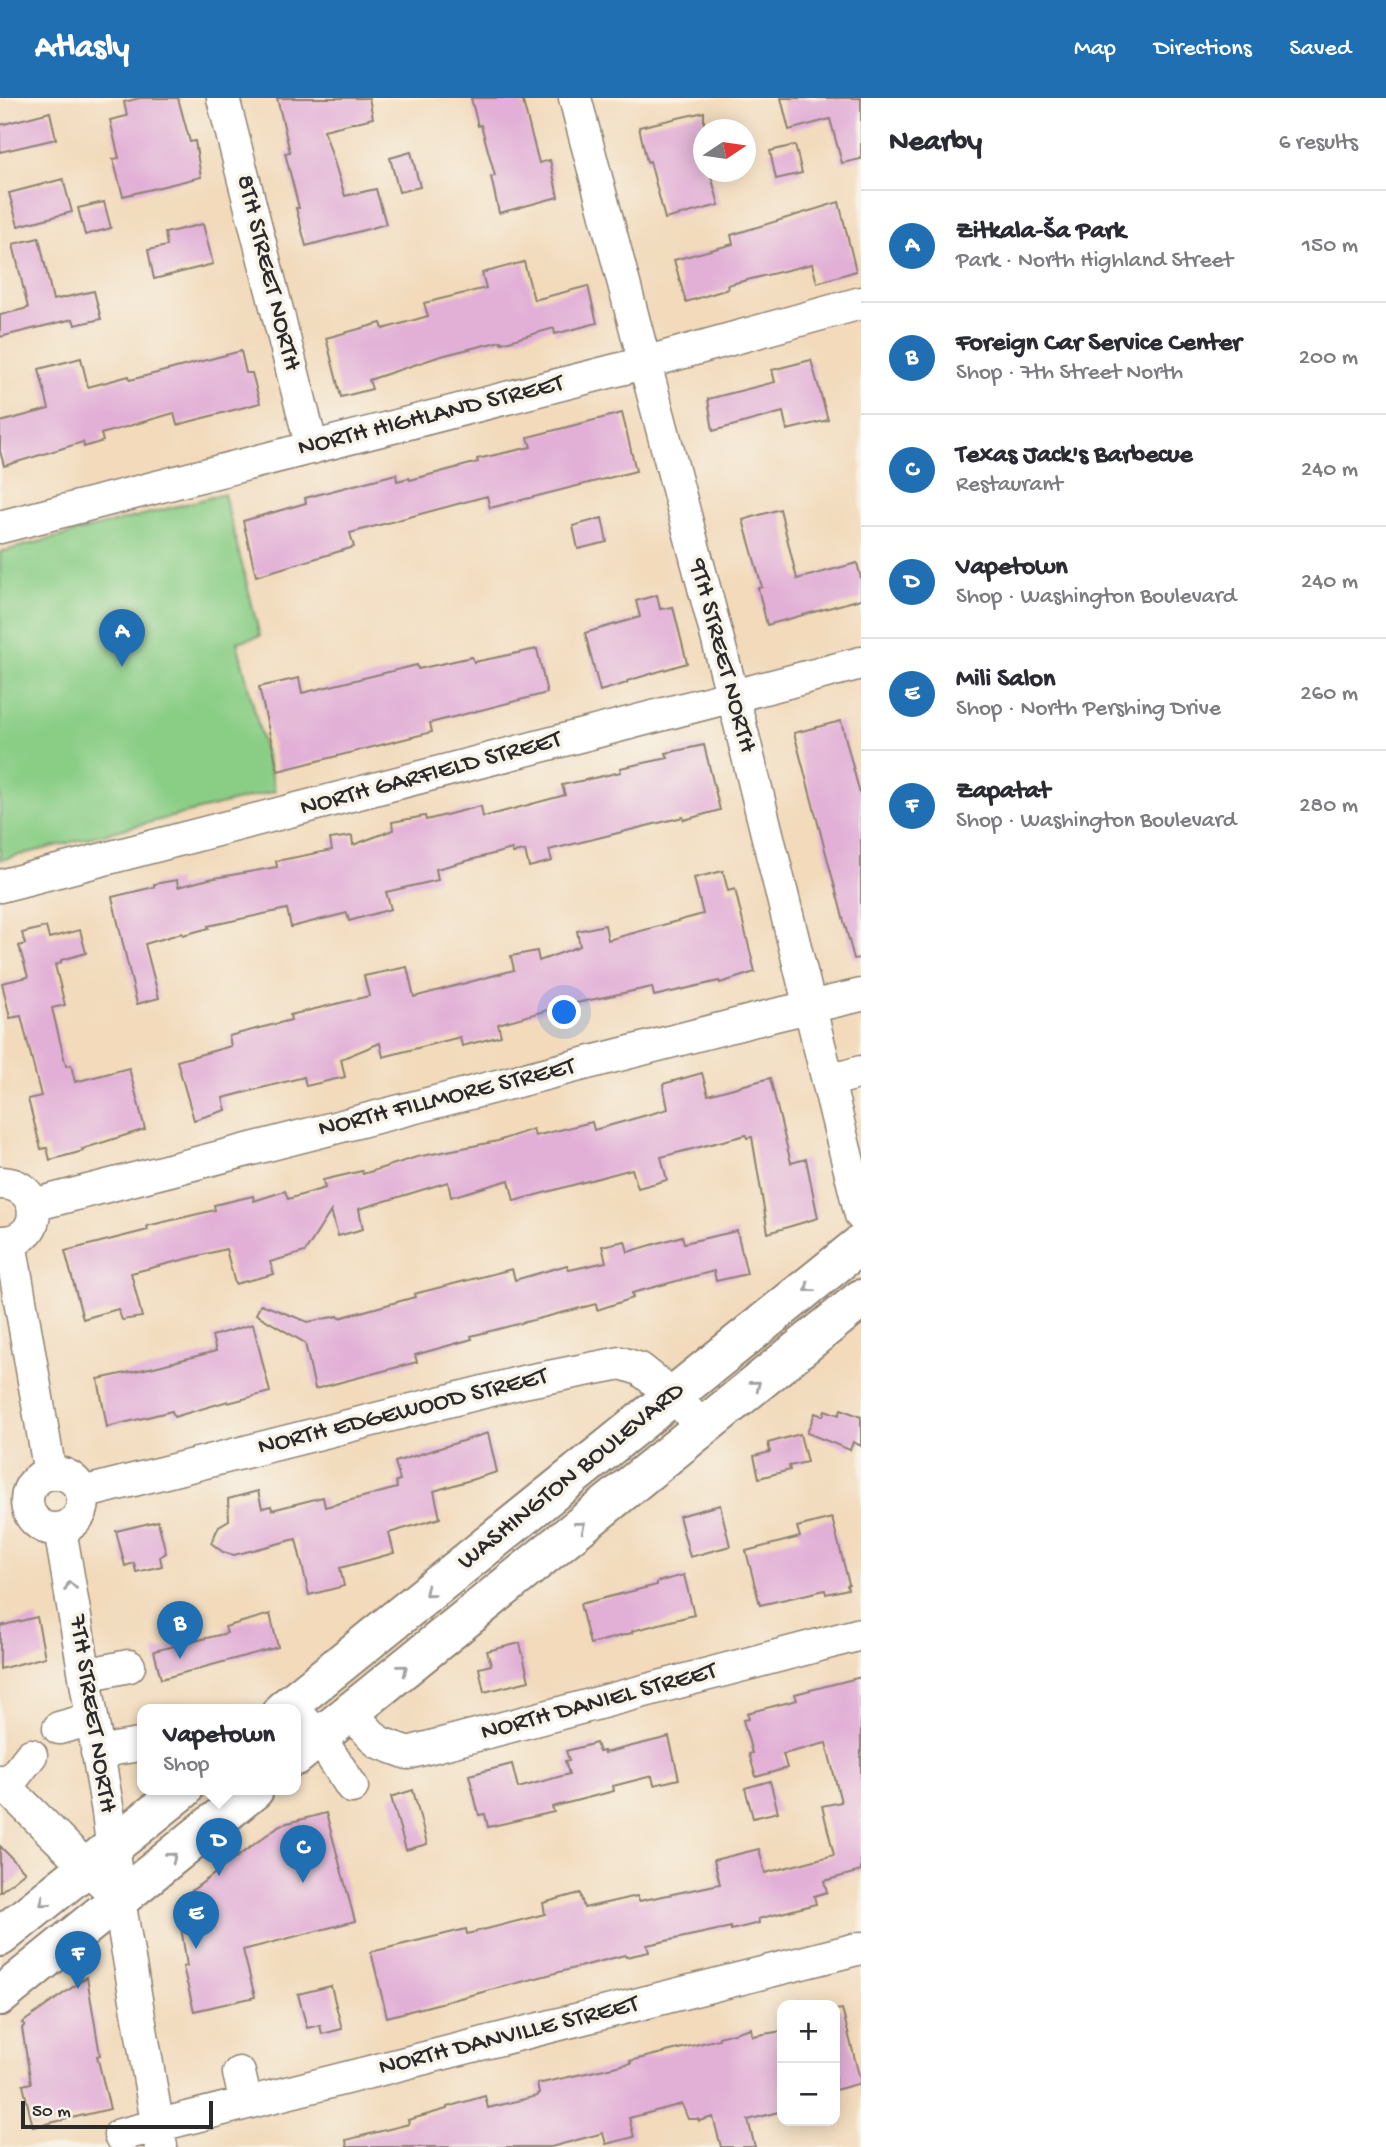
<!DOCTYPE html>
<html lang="en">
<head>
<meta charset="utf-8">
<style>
	:root { --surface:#fff; --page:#f7f7f7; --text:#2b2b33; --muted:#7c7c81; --line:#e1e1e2; --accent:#1f6fb2 }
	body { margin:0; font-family:"Gochi Hand",sans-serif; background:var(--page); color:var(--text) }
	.controls { position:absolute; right:21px; bottom:21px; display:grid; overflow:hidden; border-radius:14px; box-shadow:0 4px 18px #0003 }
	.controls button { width:63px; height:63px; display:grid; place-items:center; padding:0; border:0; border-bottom:2px solid var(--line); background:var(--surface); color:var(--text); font:35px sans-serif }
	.compass { position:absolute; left:693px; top:21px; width:63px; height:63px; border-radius:50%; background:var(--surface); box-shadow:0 4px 18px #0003; rotate:77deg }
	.scale { position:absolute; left:21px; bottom:18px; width:192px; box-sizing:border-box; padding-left:7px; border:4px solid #2b2b2b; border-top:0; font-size:19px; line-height:24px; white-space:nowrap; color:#2b2b2b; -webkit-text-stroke:5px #f7f3e8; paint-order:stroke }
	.you { position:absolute; left:565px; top:915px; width:24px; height:24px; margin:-18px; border:5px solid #fff; border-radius:50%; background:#1a73e8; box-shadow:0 0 0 10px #1a73e833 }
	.badge { display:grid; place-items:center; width:46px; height:46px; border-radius:50%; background:var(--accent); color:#fff; font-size:23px; font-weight:700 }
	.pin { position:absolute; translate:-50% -58px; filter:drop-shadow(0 2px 4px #0008) }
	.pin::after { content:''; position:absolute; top:37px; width:24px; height:21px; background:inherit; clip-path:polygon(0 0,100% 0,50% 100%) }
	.popup { position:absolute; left:137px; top:1606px; width:164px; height:91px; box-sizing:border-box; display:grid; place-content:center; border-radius:14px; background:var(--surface); filter:drop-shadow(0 2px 5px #0005); font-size:23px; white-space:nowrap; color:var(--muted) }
	.popup b { font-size:26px; color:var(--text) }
	.popup::after { content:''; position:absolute; left:50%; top:100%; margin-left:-14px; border:14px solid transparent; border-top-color:var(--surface) }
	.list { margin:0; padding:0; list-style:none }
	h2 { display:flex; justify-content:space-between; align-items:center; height:91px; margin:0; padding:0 28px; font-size:30px }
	h2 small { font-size:23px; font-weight:400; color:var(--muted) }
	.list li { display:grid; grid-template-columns:46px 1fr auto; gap:21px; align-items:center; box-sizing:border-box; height:112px; padding:0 28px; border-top:2px solid var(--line) }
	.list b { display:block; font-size:26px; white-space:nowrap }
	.list p { margin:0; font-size:23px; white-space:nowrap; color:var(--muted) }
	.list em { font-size:23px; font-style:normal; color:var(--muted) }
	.map { position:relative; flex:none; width:861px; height:2049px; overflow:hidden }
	header { display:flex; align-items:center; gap:42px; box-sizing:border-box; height:98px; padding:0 35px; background:var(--accent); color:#fff }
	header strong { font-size:33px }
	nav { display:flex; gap:38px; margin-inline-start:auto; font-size:24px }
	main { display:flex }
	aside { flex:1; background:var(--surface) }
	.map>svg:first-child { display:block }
	.green { fill:#8ace86; stroke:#5a7c58; stroke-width:2 }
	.building { fill:#e2b0d7 }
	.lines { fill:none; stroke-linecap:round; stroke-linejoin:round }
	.minor-casing { stroke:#8e8273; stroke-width:35 }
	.major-casing { stroke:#8e8273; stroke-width:42 }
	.minor { stroke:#fff; stroke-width:32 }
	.major { stroke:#fff; stroke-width:38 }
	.oneway { stroke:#a0a0a0 }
	.labels { text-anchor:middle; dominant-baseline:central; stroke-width:7; stroke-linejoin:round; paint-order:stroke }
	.street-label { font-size:26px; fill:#2b2b2b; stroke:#f7f3e8 }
</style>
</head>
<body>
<header>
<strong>Atlasly</strong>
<nav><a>Map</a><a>Directions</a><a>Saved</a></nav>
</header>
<main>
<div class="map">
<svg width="861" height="2049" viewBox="0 0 861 2049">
	<rect width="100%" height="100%" fill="#f7f3e8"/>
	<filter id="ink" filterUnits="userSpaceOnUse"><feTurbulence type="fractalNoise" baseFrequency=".0143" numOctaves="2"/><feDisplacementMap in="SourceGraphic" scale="14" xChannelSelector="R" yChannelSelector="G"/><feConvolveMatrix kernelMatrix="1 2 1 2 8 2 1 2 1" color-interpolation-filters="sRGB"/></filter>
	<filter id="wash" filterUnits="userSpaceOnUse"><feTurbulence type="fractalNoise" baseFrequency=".00686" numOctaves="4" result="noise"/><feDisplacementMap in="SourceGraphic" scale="28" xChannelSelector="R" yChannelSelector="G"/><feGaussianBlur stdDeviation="1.57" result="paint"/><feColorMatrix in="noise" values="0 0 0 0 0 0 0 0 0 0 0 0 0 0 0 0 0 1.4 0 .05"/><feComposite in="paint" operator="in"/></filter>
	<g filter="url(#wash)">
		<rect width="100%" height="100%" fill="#f2dabb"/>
		<path class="green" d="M224,396L260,538L237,544L275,693L0,762V454Z"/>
		<g id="blocks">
			<path class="building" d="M140,0H178L190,44L195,43L201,79L123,98L113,61L119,60L110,22L127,18L124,4Z
				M277,0H369L373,20L324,32L345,98L376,91L386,126L306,148L296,110H299L285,55L290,54Z
				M471,0H522L539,65L550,62L558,99L499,115L491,79L495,78L481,27L478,28Z
				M781,0H861V61L842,65L830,21L789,32Z
				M50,14L56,41L0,54V27Z
				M704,14V74H710L719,107L665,121L650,63L647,64L639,29Z
				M795,47L802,75L776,81L770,53Z
				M411,54L420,89L399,94L390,60Z
				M63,81L72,114L18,128L9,95Z
				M104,104L111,130L85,137L78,110Z
				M839,104L856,173L817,185L812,166L727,187L728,191L686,204L674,162L733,146L731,137Z
				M203,126L213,166L154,181L148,152L167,148L165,135Z
				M39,140L53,202L94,193L101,221L75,227L73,221L0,239V217L28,210L13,146Z
				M524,164L534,202L588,188L597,225L555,236L554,230L502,245L501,243L441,258L369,282L372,291L341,299L326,240L381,225L383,231L428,218L424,205L486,190L482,175Z
				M241,253L246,275H252L260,305L177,327L174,315L101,336L103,343L84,349L83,344L4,368L0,353V324L49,311L39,271L81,260L88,289L129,278L130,282Z
				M811,262L828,322L787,332L783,314L713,333L708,301L775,284L772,272Z
				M622,315L636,373L490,410L487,398L350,435L354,449L256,478L243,423L306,405L305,400L396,376L397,383L409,380L410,382L478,364L477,361L531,349L528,339Z
				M780,411L797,481L857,465L861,480V501L767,527L758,490L762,489L743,422Z
				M602,420L607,444L578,451L573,428Z
				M657,497L660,511L673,509L687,565L627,583V585L600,593L585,535L640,519L636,503Z
				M537,551L547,595L430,625L432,634L278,673L259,589L299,580L302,595L417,567L418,571L472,559L474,564Z
				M841,623L861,700V860L854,861L794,635Z
				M704,647L720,712L684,722L683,719L549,752L552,763L529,769L525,753L513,755L512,751L436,771L438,782L386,794L391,811L349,823L347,815L291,829L287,811L208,828L209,830L183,837L182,835L145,846L159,900L137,906L112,799L154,789V786L177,782L178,789L209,781L277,769L276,763L332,752L330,741L352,738L353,747L393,732L392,724L425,718L426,722L481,708L483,719L565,697L562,687L621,674L620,670L668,660L666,655Z
				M723,773L728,793L735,791L755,874L720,885L719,883L654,898L652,889L562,908L498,926L501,938L462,948L460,939L383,959L380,945L341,961L345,979L306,988L304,979L223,1000L226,1012L194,1022L177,963L231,948L229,938L291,922L290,917L369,898L364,878L407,869L414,899L514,872L511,858L537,853L539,863L580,848L577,833L605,827L608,842L703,816L694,780Z
				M46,829L49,840L80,832L86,855L61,862V865L55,867L65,907L52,910L66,968L71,967L75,984L129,970L145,1031L82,1051L83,1053L50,1062L47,1050L41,1051L28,1001L41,998L21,918L10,920L2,885L28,879L19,848L25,846L22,835Z
				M702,975L708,997L770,980L791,1065L806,1061L818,1120L768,1135L752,1039L747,1040L746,1037L661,1059L667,1082L638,1090L632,1071L514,1103L509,1082L451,1099L448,1084L359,1111L363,1131L338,1138L331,1113L305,1154L270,1164L274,1176L235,1186L226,1151L131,1175L142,1219L122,1222L118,1211L83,1221L65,1153L148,1132L147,1128L215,1112L214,1107L253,1098L254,1103L285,1093L288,1101L325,1090L323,1082L362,1073L363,1076L417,1059L498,1043L533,1031L535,1038L592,1024L594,1032L668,1011L663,986Z
				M737,1133L747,1176L716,1183L714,1173L632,1195L633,1200L597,1212L596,1206L471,1238L472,1241L415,1257L417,1264L315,1291L305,1245L256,1216L261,1206L308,1224L338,1218L339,1220L415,1199L414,1196L512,1171L515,1182L567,1167L569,1172L606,1164L602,1148L625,1143L628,1154L682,1138L684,1145Z
				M253,1226L270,1294L228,1305V1303L174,1319L172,1313L107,1329L98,1281L154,1269L216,1253L212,1238Z
				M841,1311L861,1319V1348L853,1344L850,1352L807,1335L815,1315L823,1318L825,1312L839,1317Z
				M488,1335L497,1374L434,1393L440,1420L389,1435L394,1455L340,1470L344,1488L309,1497L296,1441L234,1457L223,1454L211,1445L219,1428L229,1422L228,1401L258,1393L262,1410L271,1408L272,1412L323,1399L325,1409L397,1390L396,1383L400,1382L395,1364Z
				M800,1336L807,1364L789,1368L790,1372L759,1380L754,1358L770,1354L768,1345Z
				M720,1407L730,1448L690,1459L679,1418Z
				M832,1420L849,1486L847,1487L848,1491L826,1496L825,1492L760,1507L746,1453L800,1439L797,1429Z
				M158,1423L166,1455L160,1459L162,1468L136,1474L134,1465L125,1468L116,1433Z
				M684,1477L694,1517L632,1533V1535L590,1546L580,1506L657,1487V1484Z
				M270,1516L278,1549L161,1581L154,1553L227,1535L225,1529Z
				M37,1519L45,1559L0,1571V1528Z
				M520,1545L529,1583L484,1594L479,1570L491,1567L487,1553Z
				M861,1579V1773L824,1783L827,1794L814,1798L816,1806L758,1821L759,1825L731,1832V1829L647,1847L649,1854L626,1859L625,1857L387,1919L371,1854L466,1831L467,1836L545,1816L543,1805L580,1795L584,1810L637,1798L639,1803L720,1786L714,1762L759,1751L765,1775L834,1757L822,1708L841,1704L826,1645L783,1656L787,1670L756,1679L749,1656L752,1655L743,1622L749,1621L747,1615L797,1602L795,1596Z
				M669,1639L679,1681L654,1687L652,1678L613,1688L614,1693L552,1709L554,1714L488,1729L485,1716L479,1717L469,1677L512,1666L518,1690L569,1676L565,1663L569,1662L566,1653L596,1645L599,1654L604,1653V1655Z
				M770,1683L778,1714L753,1720L745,1690Z
				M413,1692L427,1746L406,1752L391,1699Z
				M326,1715L355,1823L243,1852L255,1899L194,1913L183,1869L187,1868L178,1809L182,1800L280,1727Z
				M0,1748L25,1774L0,1794Z
				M87,1879L100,1957L97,1958L110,2011L33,2029L23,1987L31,1985L22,1930L25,1927L22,1925Z
				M331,1888L342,1931L322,1936L320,1927L307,1930L298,1896Z
				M842,1911L861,1985L835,1992V1912Z
				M751,1930L752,1938L782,1933V2013L748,2022L755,2049H721L713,2019L699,2023L698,2021H688L682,2006L629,2020L634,2039L606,2046L603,2035L551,2049H347L346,2042L409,2026L408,2022L447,2011V2009L485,1998L488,2010L537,1998V1996L539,1995L537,1986L631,1965L630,1963L719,1941V1939Z"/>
		</g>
	</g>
	<g filter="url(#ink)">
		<use href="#blocks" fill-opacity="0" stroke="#8e8273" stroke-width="2"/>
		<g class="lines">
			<defs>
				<path id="minor" d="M223,0L312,350
					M575,0L740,626L861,1117
					M0,429L644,265L861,205
					M0,788L861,565
					M829,983L861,974
					M0,1085C45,1085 45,1145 0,1144
					M33,1107L775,917L861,897
					M10,1144L50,1375
					M27 1403a28 28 0 1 1 56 0a28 28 0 1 1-56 0Z
					M82,1395L523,1284L621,1265L640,1271L673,1297L703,1330
					M60,1431L108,1714L119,1802L161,2048
					M85,1577L129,1568
					M296,1614L319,1639L352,1689
					M350,1614L378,1644L408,1655L861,1536
					M59,1630L92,1621
					M97,1654L139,1647
					M0,1683L103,1785
					M6,1689L31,1657
					M239,1975L246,2005
					M120,2037L861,1850"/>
				<path id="major" d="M283,1612L861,1146
					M296,1658L861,1201
					M0,1839L183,1692
					M0,1898L254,1692"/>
			</defs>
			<use href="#minor" class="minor-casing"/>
			<use href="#major" class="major-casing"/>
			<use href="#minor" class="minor"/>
			<use href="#major" class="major"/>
		</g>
		<defs><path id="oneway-chevron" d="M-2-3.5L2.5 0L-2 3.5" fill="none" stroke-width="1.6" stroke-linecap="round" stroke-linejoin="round" transform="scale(1.75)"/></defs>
		<g class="oneway">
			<use href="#oneway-chevron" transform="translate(809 1190) rotate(142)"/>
			<use href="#oneway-chevron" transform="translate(756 1287) rotate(-39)"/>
			<use href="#oneway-chevron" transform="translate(581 1428) rotate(-39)"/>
			<use href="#oneway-chevron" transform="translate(70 1488) rotate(-100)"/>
			<use href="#oneway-chevron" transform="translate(429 1494) rotate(141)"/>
			<use href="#oneway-chevron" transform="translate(403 1571) rotate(-39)"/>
			<use href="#oneway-chevron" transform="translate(172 1759) rotate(-39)"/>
			<use href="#oneway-chevron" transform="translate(44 1804) rotate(141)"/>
		</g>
	</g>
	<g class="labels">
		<g class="street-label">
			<text transform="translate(267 175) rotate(76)">8TH STREET NORTH</text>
			<text transform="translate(431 319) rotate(-14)">NORTH HIGHLAND STREET</text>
			<text transform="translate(721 558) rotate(75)">9TH STREET NORTH</text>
			<text transform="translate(431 677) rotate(-15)">NORTH GARFIELD STREET</text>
			<text transform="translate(447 1001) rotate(-14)">NORTH FILLMORE STREET</text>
			<text transform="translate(403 1315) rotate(-14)">NORTH EDGEWOOD STREET</text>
			<text transform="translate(572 1379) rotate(-39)">WASHINGTON BOULEVARD</text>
			<text transform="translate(599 1605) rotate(-15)">NORTH DANIEL STREET</text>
			<text transform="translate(91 1616) rotate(81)">7TH STREET NORTH</text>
			<text transform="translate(509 1939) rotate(-14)">NORTH DANVILLE STREET</text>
		</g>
	</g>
</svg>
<div class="controls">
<button>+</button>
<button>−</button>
</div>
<svg class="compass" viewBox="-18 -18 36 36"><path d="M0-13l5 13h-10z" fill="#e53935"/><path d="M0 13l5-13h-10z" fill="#7c7c81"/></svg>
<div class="scale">50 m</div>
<div class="you"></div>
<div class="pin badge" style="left:122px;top:569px">A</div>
<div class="pin badge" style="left:180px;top:1561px">B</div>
<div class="pin badge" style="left:303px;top:1785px">C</div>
<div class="pin badge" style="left:219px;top:1778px">D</div>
<div class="popup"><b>Vapetown</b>Shop</div>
<div class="pin badge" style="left:196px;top:1851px">E</div>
<div class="pin badge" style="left:78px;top:1891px">F</div>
</div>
<aside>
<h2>Nearby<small>6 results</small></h2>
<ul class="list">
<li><span class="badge">A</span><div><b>Zitkala-Ša Park</b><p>Park · North Highland Street</p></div><em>150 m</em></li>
<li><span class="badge">B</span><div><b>Foreign Car Service Center</b><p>Shop · 7th Street North</p></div><em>200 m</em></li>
<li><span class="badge">C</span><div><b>Texas Jack's Barbecue</b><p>Restaurant</p></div><em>240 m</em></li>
<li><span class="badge">D</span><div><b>Vapetown</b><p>Shop · Washington Boulevard</p></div><em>240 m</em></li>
<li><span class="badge">E</span><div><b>Mili Salon</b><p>Shop · North Pershing Drive</p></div><em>260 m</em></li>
<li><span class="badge">F</span><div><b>Zapatat</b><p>Shop · Washington Boulevard</p></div><em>280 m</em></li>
</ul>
</aside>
</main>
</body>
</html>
